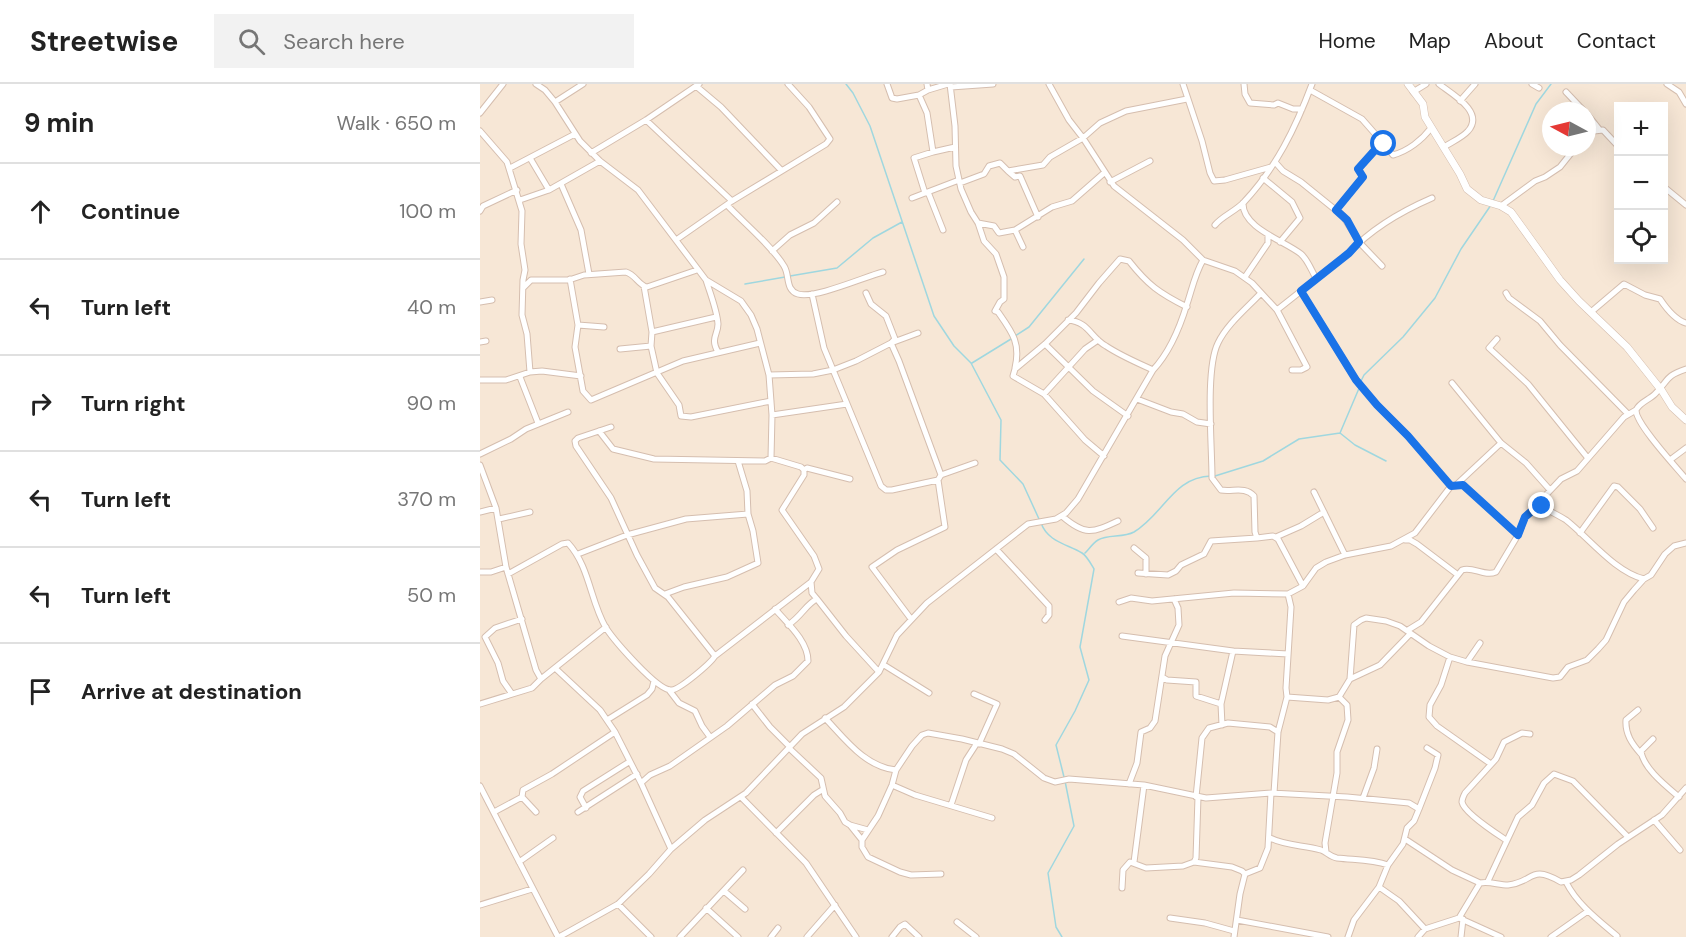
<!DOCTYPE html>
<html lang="en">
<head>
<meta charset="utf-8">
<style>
	:root { --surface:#fff; --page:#f2f2f2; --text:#222; --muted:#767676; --line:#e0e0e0 }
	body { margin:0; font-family:"DM Sans",sans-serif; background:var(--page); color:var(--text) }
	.controls { position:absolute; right:18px; top:18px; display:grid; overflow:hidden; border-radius:0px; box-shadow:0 6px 24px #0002 }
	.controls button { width:54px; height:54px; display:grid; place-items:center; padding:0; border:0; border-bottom:2px solid var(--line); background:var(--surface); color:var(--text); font:30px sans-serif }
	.compass { position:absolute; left:1062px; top:18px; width:54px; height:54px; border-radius:50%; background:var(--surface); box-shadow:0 6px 24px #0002; rotate:277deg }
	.stop { position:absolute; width:18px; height:18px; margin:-14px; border:4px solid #1a73e8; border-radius:50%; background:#fff }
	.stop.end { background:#1a73e8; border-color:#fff; box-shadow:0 2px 6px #0008 }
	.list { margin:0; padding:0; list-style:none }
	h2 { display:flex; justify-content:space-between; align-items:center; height:78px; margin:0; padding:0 24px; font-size:26px }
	h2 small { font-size:20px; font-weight:400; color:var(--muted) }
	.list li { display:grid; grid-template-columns:39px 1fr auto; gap:18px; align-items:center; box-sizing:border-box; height:96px; padding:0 24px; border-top:2px solid var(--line) }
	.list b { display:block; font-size:22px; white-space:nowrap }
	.list em { font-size:20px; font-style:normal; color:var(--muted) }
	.icon { flex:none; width:33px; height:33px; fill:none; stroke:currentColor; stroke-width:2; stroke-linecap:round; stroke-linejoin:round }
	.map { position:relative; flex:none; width:1206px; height:853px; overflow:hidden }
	header { display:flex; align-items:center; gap:36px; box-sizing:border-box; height:84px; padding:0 30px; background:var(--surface); border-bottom:2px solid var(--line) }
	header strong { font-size:28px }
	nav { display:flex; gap:33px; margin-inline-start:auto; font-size:21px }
	.search { width:420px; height:54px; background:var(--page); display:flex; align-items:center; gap:15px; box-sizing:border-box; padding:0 21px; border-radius:0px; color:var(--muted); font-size:22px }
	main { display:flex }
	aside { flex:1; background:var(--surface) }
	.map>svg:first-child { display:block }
	.residential { fill:#f7e7d6; fill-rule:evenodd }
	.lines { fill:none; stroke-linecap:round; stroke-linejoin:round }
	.stream { stroke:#9fd7df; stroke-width:1.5 }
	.minor-casing { stroke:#d5beaf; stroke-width:7 }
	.tertiary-casing { stroke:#d5beaf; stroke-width:8 }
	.minor { stroke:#fff; stroke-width:5 }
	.tertiary { stroke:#fff; stroke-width:7 }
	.route { stroke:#1a73e8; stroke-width:8 }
</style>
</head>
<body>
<header>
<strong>Streetwise</strong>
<div class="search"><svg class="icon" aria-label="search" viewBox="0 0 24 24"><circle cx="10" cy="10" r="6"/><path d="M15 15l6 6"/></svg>Search here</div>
<nav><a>Home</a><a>Map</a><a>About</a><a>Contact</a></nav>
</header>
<main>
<aside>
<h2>9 min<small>Walk · 650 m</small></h2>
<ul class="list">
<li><svg class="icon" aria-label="ahead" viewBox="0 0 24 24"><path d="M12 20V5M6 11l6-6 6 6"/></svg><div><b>Continue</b></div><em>100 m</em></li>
<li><svg class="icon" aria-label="left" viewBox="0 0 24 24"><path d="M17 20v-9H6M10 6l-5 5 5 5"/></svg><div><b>Turn left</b></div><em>40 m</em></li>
<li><svg class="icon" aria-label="right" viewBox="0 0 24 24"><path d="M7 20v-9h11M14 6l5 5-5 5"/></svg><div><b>Turn right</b></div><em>90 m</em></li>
<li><svg class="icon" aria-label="left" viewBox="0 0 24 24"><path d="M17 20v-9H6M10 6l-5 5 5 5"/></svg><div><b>Turn left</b></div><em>370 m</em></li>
<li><svg class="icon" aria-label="left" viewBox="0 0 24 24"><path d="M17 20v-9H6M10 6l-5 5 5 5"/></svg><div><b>Turn left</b></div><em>50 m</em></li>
<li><svg class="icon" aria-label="arrive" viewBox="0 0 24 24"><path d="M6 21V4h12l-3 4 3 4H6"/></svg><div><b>Arrive at destination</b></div></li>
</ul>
</aside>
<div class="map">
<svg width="1206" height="853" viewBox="0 0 1206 853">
	<rect width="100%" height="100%" fill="#fff5e9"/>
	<path class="residential" d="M0,0H1206V853H0ZM1138,22H1184V176H1138ZM1071,27H1107V63H1071Z"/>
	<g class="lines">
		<path class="stream" d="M366,0L373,9L390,42L454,232L474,262L491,279L521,336L520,376L543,400L559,435
			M1013,117L1056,20L1071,0
			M310,192L357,184L393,154L422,138
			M265,200L305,193
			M535,252L549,243L604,175
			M492,279L531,255
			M881,297L884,291L923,253L955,214L981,165L1011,121
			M860,349L880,302
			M735,392L783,377L819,355L860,349L875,361L906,377
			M561,439C568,458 587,460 602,469C607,472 611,480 614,485L600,563L609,596L595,627L576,661L584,693
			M605,469C609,465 613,459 618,456C628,450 643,454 654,448C684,430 693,393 731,392
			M582,853L576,843L568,789L594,742L585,697"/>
		<defs>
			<path id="minor" d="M56,0L65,6L75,18L100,57L120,77L158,106L226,196L261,217L271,231L277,245L289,291L292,331L291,374
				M407,0L412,14L417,15L439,11
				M447,0L448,6L439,11L447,29L453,68
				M470,0L475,42L476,82L481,105L491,128L498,139L504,157L516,170L524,193V215L520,218L515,227L518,228C532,248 541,259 535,284
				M569,0L589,36L603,54L634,102L703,156L723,176L755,187L772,199L797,226L827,283L821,286H812
				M703,0L722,57L730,89L734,97L745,96L791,83
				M764,0L765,10L770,19L794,21L798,19L813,25H822
				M959,0C972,10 1005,28 988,47C983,53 972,58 964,63
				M1052,0L1059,4
				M1187,0L1199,8L1206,20
				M216,2L241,23L301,86
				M471,3L513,0
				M448,6L468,0
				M830,6L882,35L904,60
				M933,8L946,0
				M1086,8L1104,27
				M980,17L995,0
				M75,18L103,0
				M0,29L23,0
				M1107,30L1119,45
				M166,36L252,117
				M0,47L27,78L42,127L41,160L45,186L43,196L42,231L47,250L50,288
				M1107,53L1114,47L1123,46L1138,62
				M111,69L166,36L219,0
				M50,74L69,106
				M795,78L803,87L821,98L863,132L879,158L902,182
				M30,84L95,50
				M528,87L535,93L540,92L558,133
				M783,94L812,118L820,134L800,158
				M630,98L670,77
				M480,99L504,90L509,82L520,79L528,87L563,81L570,73L603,54L620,39L646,27L707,15
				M81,100L101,146L109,190
				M1184,103L1206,121
				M448,108L463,146
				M445,109L434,74L453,68L475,63
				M432,114L479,96
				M40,116L69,106L120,77
				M763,119C762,144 805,157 821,170C828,176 831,186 836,194
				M247,121C264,139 292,162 304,182C310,191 305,206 318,210C335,215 384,193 403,188
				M1021,122L1055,97L1065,93L1080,83L1096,63
				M856,126L883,93L878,85L898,63L904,60L913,71C928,67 942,56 951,44
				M0,127L3,122L37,106
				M498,139L514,142L519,149L535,146L543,163
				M735,141C742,132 756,127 764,118C796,84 816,43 832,0
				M535,146L572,123L592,117L624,89
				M196,156L252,117L346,60L350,55L329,23L308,0
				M292,167L310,151L334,139L357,118
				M765,193L788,159V151
				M90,195L98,241L95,263L103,307L111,316L203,277L280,259
				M226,196C230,209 237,226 238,240C238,251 230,254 238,268
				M164,202L172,248L171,262L177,289L199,321L201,332L211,333L291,317
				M43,204L51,196H89L104,191L146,188C156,191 158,201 167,203L217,186
				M821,207L876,296L897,321L928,352L971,402L983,401L1038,451
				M386,209L391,220L406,232L415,255L412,258
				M781,209C767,224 747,240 738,259C725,285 732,361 732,394L741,406C753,408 765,402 774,412L775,448L777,454L793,452L798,455L823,502
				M1026,209L1029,214L1060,237L1080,261L1148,330
				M332,210L344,264L401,402L406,406H412L458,396
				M0,218L12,216
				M797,226L869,169C891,145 922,127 952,114
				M1111,228L1144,200L1165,211L1180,215C1186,224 1195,236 1206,239
				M588,236C609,238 610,253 626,262C641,272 658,279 673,286
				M98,241L124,243
				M172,248L236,233
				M1017,255L1009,264L1048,300L1107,373
				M0,258L6,257
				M411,259L419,277L461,391L458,396L465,443L417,466L392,483L431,535
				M565,260L613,307L648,332
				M140,265L171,262
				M289,291L333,290L353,286L376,277L411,259L438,249
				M40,293L58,339
				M0,296H26L50,288L62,287L101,292
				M972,299L1021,359L1046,379L1070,406
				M564,310L605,265L618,256
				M657,315L691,328L703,330L717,338L731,340
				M1156,326C1155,339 1196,383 1206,395
				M292,331L367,320
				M131,343L98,354L95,357L96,362L131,414L157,471L175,504L188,513L235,572
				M119,347L133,365L174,375L285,377L291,374L321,383L324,386L327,384L370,395
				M0,370L31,355L46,345L88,328
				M624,372L605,356L564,310L533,292L535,285L565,260L596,229L619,199L640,175L649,177C668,201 679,209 707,223
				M1190,376L1206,364
				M0,381L16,424L26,483L56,586L61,595
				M461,391L495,379
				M976,401L1021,359
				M834,408L865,471
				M1061,419V422C1069,427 1078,431 1086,436C1109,454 1135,488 1164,495
				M0,428L16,424
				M582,432C605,452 612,449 638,437
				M19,435L50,428
				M1100,449L1134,402L1138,403L1160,425L1173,444
				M796,453L821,442L844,428
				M925,456H930L937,460L978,491
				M654,464L666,474V490
				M516,465L569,522V531L565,536
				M98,470L147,451L206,435L268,430
				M0,488H11L26,483
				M658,489L688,491L696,487L701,481L724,470L731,457L777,454
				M28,490L82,460L88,459C110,483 110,517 126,544C134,556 178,608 192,606C200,605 230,580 235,572L331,498L339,485L334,472L302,426L324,391V386
				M331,498L332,509L337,515L366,552L399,588
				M185,510L204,503L247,493L278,479L273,447L268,430L267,407L258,377
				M639,518L651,514L672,517L754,509L808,510L823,502L836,484L846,478L865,471L911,462L935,449L971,402
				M308,541C322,532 326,520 337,515
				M928,546L941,538L982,486C993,482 1004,493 1016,488L1038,451L1045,433L1081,395L1097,387L1144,333L1156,326C1160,318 1169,316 1175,310C1189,296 1185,292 1206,285
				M642,552L753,567L808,570
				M970,573L961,601L950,621L949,633L957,642L1011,680
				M987,578L1000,559
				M404,581L449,609
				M75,584L120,626L135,648L161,699L191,765
				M682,593L687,596L716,598V612L741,620L742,641
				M870,595L900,581L930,550
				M189,606L199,619L215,627L222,642L230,653
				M32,610L23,597L18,579L5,553L15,544L42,535
				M494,610L517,620L499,660
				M807,613L848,616L859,613L870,595L874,541L881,536L886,534L906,537L920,542L949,562L970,573L987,578L1073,594L1080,593L1088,583L1107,576L1118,565L1126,556L1144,518L1154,506L1164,495L1171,491L1185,470L1194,462L1206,459
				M0,620L52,604L61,595L126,543
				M272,620L290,643L310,663
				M741,620L753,567
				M1158,626L1146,636C1145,650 1152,660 1161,670
				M345,634C365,655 385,683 416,686
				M127,636L167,611L172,605L174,597
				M1173,655L1161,667C1163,684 1186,702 1199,713
				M309,664L341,694L345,712L360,729L365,738L370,741L388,746
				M161,699L170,691L190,682L247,642L295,601L313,592L328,577C328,557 307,539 295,525
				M649,700L657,679L661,648L670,644L675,637L685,572L699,541L698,524L694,515
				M412,701L435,711L512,734
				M0,702L78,853
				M794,709L798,648L807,613L806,604L811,523L808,510
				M261,713L326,779L376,853
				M716,713L722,654L729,644L748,639L790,643L798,648
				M883,714L894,684L897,665
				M471,721L486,676L497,659
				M106,724L100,713L103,707L149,678
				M14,728L42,713
				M56,728L42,713L43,706L72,690L135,648
				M98,728L157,690
				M1174,736L1200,766
				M370,741L382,756
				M296,749L334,711L342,706
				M790,754C806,762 824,761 841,766C847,768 850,773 857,774C874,776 892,775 908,781
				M925,755L972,786L1000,799
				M1026,756C1017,750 984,729 982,718C982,716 984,711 985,709L1016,675L1024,658L1042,649L1050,650
				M846,768L845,759L857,689V668L868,636L867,621L859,613
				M39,778L73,754
				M654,778L664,701
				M714,778L716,774L718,713
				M461,790L431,791L420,788L388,773L382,763V756L398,732L412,701L416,686L432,662L442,651L448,649L482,655L522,665L534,670L564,694L575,698L589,695L664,701L726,714L791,709L867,713L929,719L939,725
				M1008,797L1038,733L1052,721L1064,699L1074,690L1093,697L1148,753
				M1086,798C1097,820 1118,836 1137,852
				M899,803L919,817L945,845
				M642,804L643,786L650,778L666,784L703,782L714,778L752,783L762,787L765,790
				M244,807L265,825
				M138,820L171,853
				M0,821L52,805
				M226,824L258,853
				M690,834L725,839L754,847
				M979,834L1021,853
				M757,836L848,853
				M477,838L496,853
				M79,853L138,820L169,790L191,765L225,736L266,709L322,650L364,623L399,588L417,551L447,519L548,440L576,435L586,429L598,415L673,286C689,269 700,243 707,220C712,205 715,190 723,176
				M200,853L263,786
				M291,853L298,844
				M327,853L355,821
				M412,853L420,843L425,840L439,853
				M754,853L760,810L765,790L780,784L788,764L791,709
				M868,853L874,836L899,803L908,781L923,760L927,744L934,737L939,725L955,684L958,671L947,664
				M938,853L945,845L979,834L1000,799C1010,797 1018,801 1028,801C1055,798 1049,780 1081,798L1091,796L1099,791L1138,760L1182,731L1206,704
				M981,853L983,835
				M1071,853L1108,827"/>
			<path id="tertiary" d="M928,0L943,20L945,33L980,90L987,105L1001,116L1021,122L1031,128L1080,196L1099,217L1147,263L1182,307L1192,323L1206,336"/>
		</defs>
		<use href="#minor" class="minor-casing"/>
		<use href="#tertiary" class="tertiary-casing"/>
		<use href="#minor" class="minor"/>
		<use href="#tertiary" class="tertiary"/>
	</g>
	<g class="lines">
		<path class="route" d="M904,60L895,66L878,85L883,93L856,126L867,136L879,158L869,169L821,207L876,296L897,321L928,352L971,402L983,401L1038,451L1045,433L1061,419L1062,422"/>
	</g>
</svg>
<div class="controls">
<button>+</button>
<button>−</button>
<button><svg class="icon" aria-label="locate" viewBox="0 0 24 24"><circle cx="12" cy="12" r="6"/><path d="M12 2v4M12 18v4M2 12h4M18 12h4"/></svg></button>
</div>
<svg class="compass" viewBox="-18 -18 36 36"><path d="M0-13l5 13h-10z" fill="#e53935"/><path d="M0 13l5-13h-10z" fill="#767676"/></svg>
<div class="stop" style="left:904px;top:60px"></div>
<div class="stop end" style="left:1062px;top:422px"></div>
</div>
</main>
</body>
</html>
